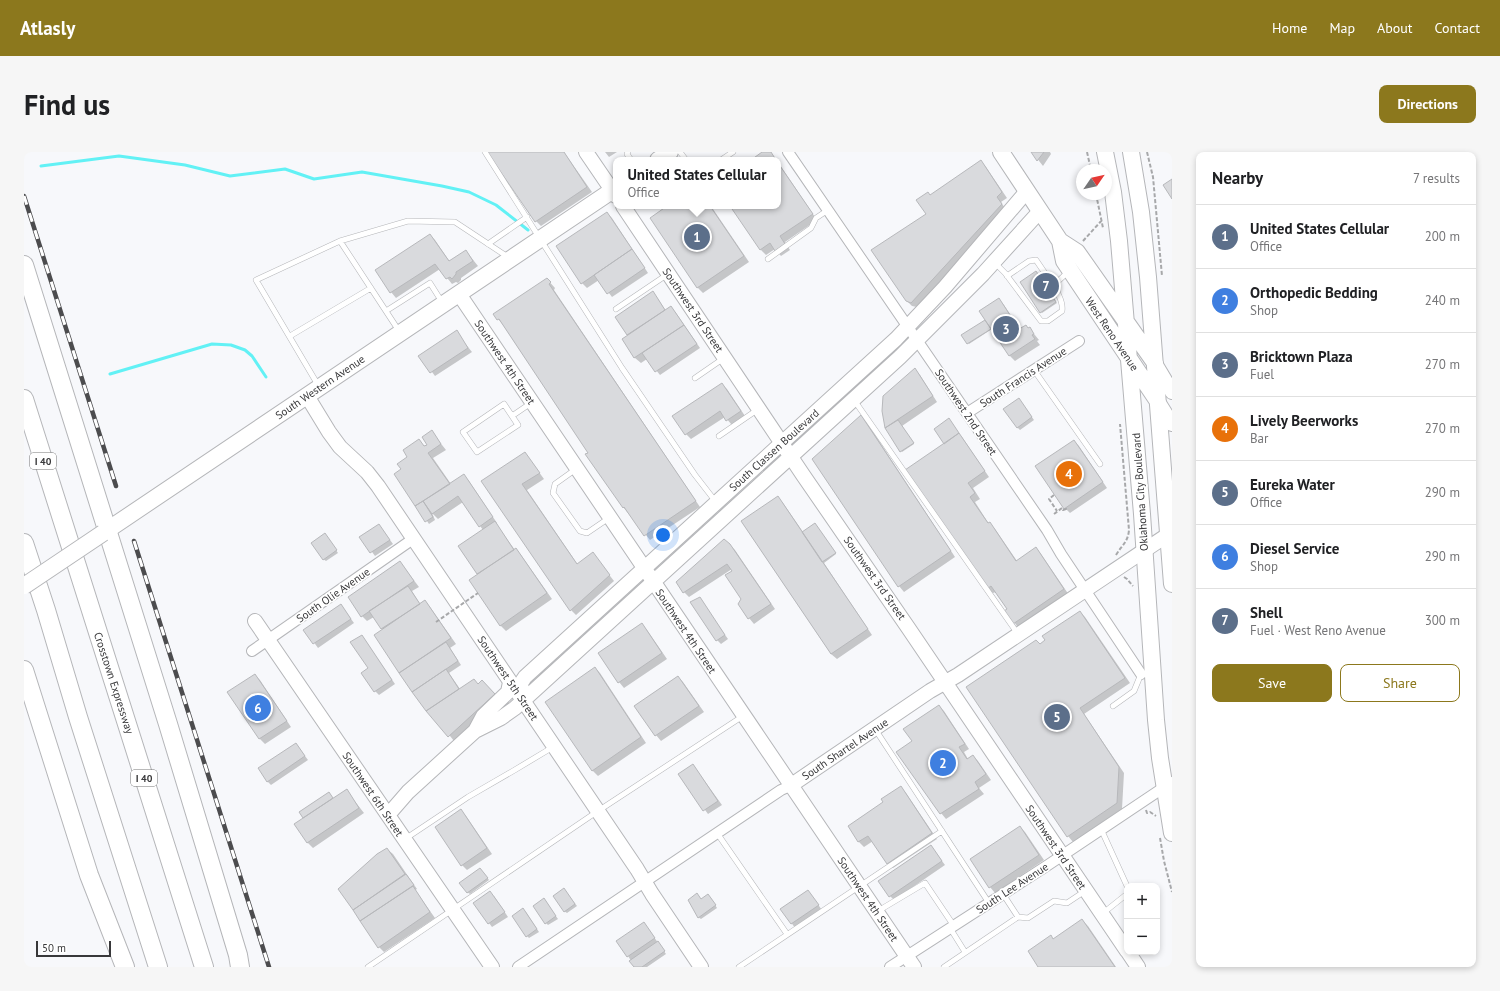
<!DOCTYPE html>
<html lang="en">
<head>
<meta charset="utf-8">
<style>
	:root { --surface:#fff; --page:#f6f6f6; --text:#202124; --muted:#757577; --line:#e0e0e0; --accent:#8c781d }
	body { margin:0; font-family:"PT Sans",sans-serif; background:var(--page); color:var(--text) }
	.controls { position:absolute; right:12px; bottom:12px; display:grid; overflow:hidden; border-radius:8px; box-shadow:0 2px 6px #0003 }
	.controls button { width:36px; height:36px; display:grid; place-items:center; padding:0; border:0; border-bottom:1px solid var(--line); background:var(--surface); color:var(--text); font:20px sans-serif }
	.compass { position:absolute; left:1052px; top:12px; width:36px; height:36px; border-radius:50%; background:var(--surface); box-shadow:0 2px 6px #0003; rotate:56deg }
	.scale { position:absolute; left:12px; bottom:10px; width:75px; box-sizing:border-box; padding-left:4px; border:2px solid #38383a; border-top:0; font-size:11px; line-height:14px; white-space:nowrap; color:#38383a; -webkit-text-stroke:3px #fff; paint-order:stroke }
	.you { position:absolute; left:639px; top:383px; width:14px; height:14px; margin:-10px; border:3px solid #fff; border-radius:50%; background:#1a73e8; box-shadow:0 0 0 6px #1a73e833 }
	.badge { display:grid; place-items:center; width:26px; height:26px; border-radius:50%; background:var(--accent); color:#fff; font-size:13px; font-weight:700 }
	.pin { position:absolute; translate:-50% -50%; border:2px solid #fff; box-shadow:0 1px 4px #0006 }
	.popup { position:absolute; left:589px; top:5px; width:168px; height:52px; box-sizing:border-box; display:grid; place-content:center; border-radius:8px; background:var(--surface); filter:drop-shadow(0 1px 3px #0005); font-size:13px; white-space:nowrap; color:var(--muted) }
	.popup b { font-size:15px; color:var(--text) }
	.popup::after { content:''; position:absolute; left:50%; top:100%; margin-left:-8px; border:8px solid transparent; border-top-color:var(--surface) }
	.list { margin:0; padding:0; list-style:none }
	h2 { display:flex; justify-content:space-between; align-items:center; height:52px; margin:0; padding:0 16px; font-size:17px }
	h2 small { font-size:13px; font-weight:400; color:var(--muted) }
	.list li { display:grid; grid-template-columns:26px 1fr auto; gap:12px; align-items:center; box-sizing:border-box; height:64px; padding:0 16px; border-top:1px solid var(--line) }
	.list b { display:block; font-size:15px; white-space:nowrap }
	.list p { margin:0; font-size:13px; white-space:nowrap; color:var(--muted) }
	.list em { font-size:13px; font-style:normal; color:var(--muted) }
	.actions { display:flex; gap:8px; padding:12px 16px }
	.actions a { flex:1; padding:9px 0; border:1px solid var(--accent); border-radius:8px; text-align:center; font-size:14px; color:var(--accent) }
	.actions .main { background:var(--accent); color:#fff }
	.map { position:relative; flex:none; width:1148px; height:815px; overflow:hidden; border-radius:8px }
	header { display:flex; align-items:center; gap:24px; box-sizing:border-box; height:56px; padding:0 20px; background:var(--accent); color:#fff }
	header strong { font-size:19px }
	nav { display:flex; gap:22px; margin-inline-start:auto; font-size:14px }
	.intro { display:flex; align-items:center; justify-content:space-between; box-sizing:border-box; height:96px; padding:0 24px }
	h1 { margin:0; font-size:28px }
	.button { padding:10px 18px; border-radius:8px; background:var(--accent); color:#fff; font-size:14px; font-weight:700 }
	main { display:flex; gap:24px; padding:0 24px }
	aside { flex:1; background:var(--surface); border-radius:8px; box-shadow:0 2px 6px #0003 }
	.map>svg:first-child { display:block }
	.shadow { fill:#0003 }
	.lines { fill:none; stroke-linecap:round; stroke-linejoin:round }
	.stream { stroke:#62f1f5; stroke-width:3 }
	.building { fill:#d9dadd; stroke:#b7b8bb }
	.lane-casing { stroke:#b5b6b9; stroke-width:6 }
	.street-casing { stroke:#b5b6b9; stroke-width:12 }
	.secondary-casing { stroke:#b5b6b9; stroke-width:16 }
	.primary-casing { stroke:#b5b6b9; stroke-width:18 }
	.highway-casing { stroke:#b5b6b9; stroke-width:20 }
	.path { stroke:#a7a8aa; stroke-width:2; stroke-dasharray:4 2; stroke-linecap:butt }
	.lane { stroke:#fff; stroke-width:5 }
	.street { stroke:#fff; stroke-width:10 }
	.secondary { stroke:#fff; stroke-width:14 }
	.primary { stroke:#fff; stroke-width:16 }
	.highway { stroke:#fff; stroke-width:18 }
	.rail-casing { stroke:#4c4c4e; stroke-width:4.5 }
	.rail { stroke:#fff; stroke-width:3; stroke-dasharray:9; stroke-linecap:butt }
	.primary-bridge-casing { stroke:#b5b6b9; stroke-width:18; stroke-linecap:butt }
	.path-bridge { stroke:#a7a8aa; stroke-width:2; stroke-dasharray:4 2; stroke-linecap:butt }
	.primary-bridge { stroke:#fff; stroke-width:16 }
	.labels { text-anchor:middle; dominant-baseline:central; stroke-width:3.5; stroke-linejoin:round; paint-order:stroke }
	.shield { fill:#fff; stroke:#747475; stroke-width:1 }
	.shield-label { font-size:10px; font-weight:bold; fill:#38383a }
	.street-label { font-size:11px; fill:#38383a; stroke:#fff }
</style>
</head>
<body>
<header>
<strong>Atlasly</strong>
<nav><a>Home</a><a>Map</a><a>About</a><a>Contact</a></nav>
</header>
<div class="intro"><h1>Find us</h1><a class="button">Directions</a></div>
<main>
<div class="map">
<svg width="1148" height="815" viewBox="0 0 1148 815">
	<rect width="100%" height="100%" fill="#f7f8fb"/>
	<path class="shadow" d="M465,0H540L568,40L517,74L512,69Z
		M581,0H593L585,5Z
		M1008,0H1026L1027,2L1019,14Z
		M754,10L793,68L761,90L766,98L757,104L751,97L742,103L737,98L707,54H754Z
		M957,10L962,15L983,46L977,50L982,58L893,155L888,154L882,148L906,44Z
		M645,54H687L725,110L679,141L674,136Z
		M583,61L588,66L624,121L588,145L575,128L563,136L558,131Z
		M406,83L411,88L426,110L442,99L454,114L437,126V128L434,131L432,130L428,132L416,117L372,146L367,140L353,118Z
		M1013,122L1033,151L1018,161L1017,160Z
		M523,127L531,136L530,138L676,355L626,388L599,355L565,301L479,173L470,162Z
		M632,144L642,159L647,155L652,161L676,196L636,223L623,207L617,211L611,206L599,188L605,184L592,165Z
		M975,147L980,153L996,177H1006L1015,188L1013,189L1016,193L991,209L986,204L968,177L945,192L939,184L962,168Z
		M432,180L448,200L411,224L396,204Z
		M890,218L896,223L913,250L878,274L890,292L878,300L862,276L859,259Z
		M697,232L703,237L721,264L708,273L701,265L667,287L662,282Z
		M995,247L1010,268L996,278L993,275Z
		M837,264L842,269L931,405L880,440L875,434Z
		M407,279L422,298L409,306L427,332L440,324L445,329L473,371L472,372L491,398L497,403L528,447L482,479L476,473L454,423L435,395L459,378L439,350L414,367L408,361L411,368L405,372L371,322L378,318L394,288L401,295L404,293Z
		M938,285L965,325L949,336L956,347L951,350L965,372L971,377L993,409L1012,396L1017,402L1045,443L995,477L982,459L984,458L972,440L969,441L964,436L883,318Z
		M1050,289L1055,294L1083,336L1046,361L1041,356Z
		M501,301L520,327L503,338L554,413L569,402L590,429L552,463L547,458L458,329Z
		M754,345L759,351L779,380L792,373L812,402L800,411L848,483L813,507L807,502L718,370Z
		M358,377L369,392L351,404L337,385Z
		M303,385L314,401L302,409L299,407Z
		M705,392L711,398L751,457L730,472L725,466L708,417L665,445L660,440Z
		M376,410L395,435L388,439L396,452L401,449L406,455L432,492L426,496L437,513L425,521L436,537L455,533L464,535L476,548L430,589L376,521L351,483L359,478L350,465L343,469L338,464Z
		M675,446L704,487L697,492L693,488Z
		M317,453L330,471L294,496L281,478Z
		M1056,460L1061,465L1106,531L1060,562L1100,621L1098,657L1049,690L1044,684L1016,493Z
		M618,473L623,478L643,507L600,536L595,530L575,501Z
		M338,484L371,532L355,543L351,539Z
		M571,516L576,521L622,591L574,624L568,618Z
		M231,523L236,528L267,575L241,592L236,587L205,540Z
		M654,525L659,530L680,560L637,589L632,583Z
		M915,554L920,559L945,597L940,600L944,607L949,604L954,609L967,628L955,636L960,642L922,667L917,661L874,600L889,590Z
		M272,592L284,608L247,633L243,629Z
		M669,613L698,653L684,662L655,623Z
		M876,635L882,641L913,687L869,716L863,711L849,689L840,695L835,690L825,674L861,650Z
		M322,638L340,661L289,696L283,690L281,666L276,660L305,641L309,647Z
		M437,659L442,664L468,702L443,718L438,713Z
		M996,675L1001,680L1020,708L971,741L966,735Z
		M907,694L921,713L870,748L866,744Z
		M363,697L369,702L386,727L393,737L391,738L411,766L360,800L355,795L329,757Z
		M456,717L465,728L446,742L443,740Z
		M784,739L798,758L771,776L758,757Z
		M542,740L553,754L543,761L540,759Z
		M470,744L484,765L468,775L465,771Z
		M687,746L693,756L677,767L674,765L678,748Z
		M522,750L534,767L524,773L522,771Z
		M502,760L515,780L505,786L503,784Z
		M1058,768L1064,774L1092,815H1015L1030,788Z
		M620,771L642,802L623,815H611L604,804Z"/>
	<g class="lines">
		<path class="stream" d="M17,14L95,4L161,13L206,24L261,17L290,27L338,20L418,34L445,40L472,53L504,78
			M86,222L188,192L207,193L221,198L228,204L242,225"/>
	</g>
	<path class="building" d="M463,0H540L563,35L511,70Z
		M738,0H747L752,8H727Z
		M1007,0H1020L1013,9Z
		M957,8L978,40L973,45L978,52L887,151L882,149L847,98L902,62L892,48L904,40L906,43Z
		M754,11L789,62L756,84L761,92L751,99L746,91L736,98L706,54H754Z
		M1148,27V47L1139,33Z
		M643,54H686L720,104L673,136L626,66Z
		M583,60L608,97L557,132L532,94Z
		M406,82L425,109L442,98L449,109L432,120V122L428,127L426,125L422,127L411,112L366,141L351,118Z
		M608,97L621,116L583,142L570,123Z
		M1012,119L1032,150L1016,161L996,130Z
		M523,126L527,130L525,132L672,349L620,384L600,355L599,356L561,302L564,301L475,167L473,168L469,162Z
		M629,139L641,158L603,183L591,165Z
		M975,146L995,177L1002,173L1004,176L1006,175L1010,182L1008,183L1011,187L985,204L955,159Z
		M647,154L660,173L610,206L598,187Z
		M961,168L967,177L943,192L937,183Z
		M660,173L673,192L631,220L618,201Z
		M433,178L444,196L406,221L394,204Z
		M891,216L909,244L861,276L858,259L859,244Z
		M698,231L717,259L702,269L696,259L661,283L648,264Z
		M995,246L1008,265L993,276L979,257Z
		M837,263L927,399L874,435L788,307Z
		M925,266L935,281L920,292L910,277Z
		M874,268L890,291L876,300L861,276Z
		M408,278L417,292L404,301L426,332L391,354L370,322L377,317L373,312L383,305L379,298L395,287L400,294L403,293L398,285Z
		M935,281L961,319L944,331L951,341L946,345L964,371L966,370L992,409L1012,395L1040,437L989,472L980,459L983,457L967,434L963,437L881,318Z
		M1050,288L1079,330L1040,357L1011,314Z
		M501,300L516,321L498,332L553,412L569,400L586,423L546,459L457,329Z
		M440,322L469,365L455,375L434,344L408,362L399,349Z
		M754,344L844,477L807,502L717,369Z
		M399,349L409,365L401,370L391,354Z
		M471,369L490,398L453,422L434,394Z
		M791,371L812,401L798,410L778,380Z
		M355,372L366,388L346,401L335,385Z
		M301,381L313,398L299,408L287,391Z
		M700,387L706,392L747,452L724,467L714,452L717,447L701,423L708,419L703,412L659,441L652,430Z
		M492,396L523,441L476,474L445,428Z
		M376,409L390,429L337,465L324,445Z
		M384,434L396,452L357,477L345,459Z
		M676,445L701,483L692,489L666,450Z
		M401,448L427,486L375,521L350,483Z
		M317,452L327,467L289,492L279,478Z
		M1056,459L1101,526L1056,556L1095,615L1093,651L1043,685L942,535L1012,488L1016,492L1021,488L1018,484Z
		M618,471L638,501L594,531L574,501Z
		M338,483L368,528L350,540L337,521L344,516L326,490Z
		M422,490L434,509L388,540L375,521Z
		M571,515L617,585L568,619L521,550Z
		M422,517L435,537L402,559L388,540Z
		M231,522L263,569L235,587L203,540Z
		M654,524L675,554L631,584L610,554Z
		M450,527L454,532L458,528L471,542L424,585L402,559Z
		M915,553L941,592L935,595L943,607L949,603L962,622L951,630L955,637L916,662L872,600L888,589L879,577Z
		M272,591L281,604L243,630L234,616Z
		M669,612L694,649L679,659L654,622Z
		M877,634L908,681L863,712L844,684L834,690L824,674L859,650L857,647Z
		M323,637L335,656L283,691L270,672Z
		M305,640L309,646L279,666L275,660Z
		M437,657L463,696L437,714L411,675Z
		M996,674L1015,703L965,736L946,707Z
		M907,693L918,709L865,745L854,729Z
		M363,696L381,722L329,758L314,737L353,702Z
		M456,716L464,726L443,741L435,731Z
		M382,722L390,733L336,769L329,758Z
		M389,734L406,760L354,796L336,769Z
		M540,736L551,752L540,760L529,744Z
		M784,738L795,753L767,772L756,757Z
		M466,739L481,760L464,772L449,751Z
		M673,741L677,747L684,742L692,753L674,766L664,748Z
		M520,746L532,764L521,772L509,754Z
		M499,756L513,777L502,785L488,764Z
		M1058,767L1091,815H1014L1004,799L1027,783L1029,787Z
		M620,770L631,786L603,805L592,789Z
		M634,789L641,799L618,815H610L605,809Z"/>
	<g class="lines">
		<defs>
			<path id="lane" d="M461,0L598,216L671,323L692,350
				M604,0L603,2L607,8
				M656,0L662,8
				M697,8L709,0
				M316,89L384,69L431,70L484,105
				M464,92L503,65
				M744,107L787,76L792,66L804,58
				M971,111L981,121L1017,169H1024L1038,159C1040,148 1032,142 1031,132L1044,120
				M983,124L1005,109L1012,108L1031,136
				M592,157L644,122
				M362,159L406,131L418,150
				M266,184L347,136
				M1010,218L1076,312
				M671,226L700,206
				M294,233L232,128L316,89L375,179
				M830,248L994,482
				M488,264L480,252L439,280L453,300L494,273L488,264L507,251
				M695,284L733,258
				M552,317L531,332L529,341L556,379L563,381L585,366
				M1089,554L1110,539L1117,522
				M851,577L965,751
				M1077,677L1103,734
				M693,681L763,782
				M381,687L444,645L489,619L529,595
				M979,742L994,765L1004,766L1030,749L1043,751L1061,739
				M854,759L901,731L930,774
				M1078,762L1103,742V741
				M926,776L941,800
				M344,815L574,659L719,564
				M715,815L918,679
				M920,815L994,765"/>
			<path id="street" d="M764,0L1023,378L1037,402L1117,522
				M943,261L1055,189
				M228,499L389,387
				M494,815L757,638L766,634
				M866,815L1024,713L1148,630"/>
			<path id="secondary" d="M562,0L592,44
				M599,54L779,323L885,477L1103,799
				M435,142L890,815
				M1132,213L1148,240
				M283,244L305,280L316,295L343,320L354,334L613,717L628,742L677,815
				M1133,248L1148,272
				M231,469L468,815
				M499,549L497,531L501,525L872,187L921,135L1003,39
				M451,579L477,566L491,556L876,205L959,122L1016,59
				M766,634L906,539L934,523L1148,380
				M364,663L384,640L451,579L459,564L484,540L486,530
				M1104,800L1114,815"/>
			<path id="primary" d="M977,0L1036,89L1040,109L1133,248
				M1081,0L1089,40L1095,89L1118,362L1132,568L1136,606L1148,681
				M1107,0L1117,60L1124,125L1148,432
				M634,8L646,0
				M1036,89L1053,100L1131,211
				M79,381L592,36"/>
			<path id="highway" d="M0,113L144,572L214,803L216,815
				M0,247L180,815
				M0,391L22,458L54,565L134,815
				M0,518L65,723L101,815"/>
		</defs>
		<use href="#lane" class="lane-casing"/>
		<use href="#street" class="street-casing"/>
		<use href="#secondary" class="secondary-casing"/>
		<use href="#primary" class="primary-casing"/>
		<use href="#highway" class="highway-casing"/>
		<path class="path" d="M1063,0L1067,18
			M1123,0L1129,25L1138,124
			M1072,42L1079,76
			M1059,89L1079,67
			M1030,343L1025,347L1033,359
			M1030,362L1038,356L1039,358L1042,357L1041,356
			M1092,403C1098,393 1104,390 1105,378L1096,272
			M1100,425L1103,427L1109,434
			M1122,658L1123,661L1126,660L1132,664
			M1136,686L1140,709L1148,740"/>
		<use href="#lane" class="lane"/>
		<use href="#street" class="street"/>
		<use href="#secondary" class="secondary"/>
		<use href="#primary" class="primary"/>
		<use href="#highway" class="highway"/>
		<defs>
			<path id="rail" d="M0,44L92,334
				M110,389L245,815"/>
		</defs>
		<use href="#rail" class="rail-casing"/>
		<use href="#rail" class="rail"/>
		<defs>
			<path id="primary-bridge" d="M0,434L79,381"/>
		</defs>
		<use href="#primary-bridge" class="primary-bridge-casing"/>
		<path class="path-bridge" d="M412,470L454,441"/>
		<use href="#primary-bridge" class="primary-bridge"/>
	</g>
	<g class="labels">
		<g class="shield">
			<rect x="6" y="301" width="26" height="16" rx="3"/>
			<rect x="107" y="618" width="26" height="16" rx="3"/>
		</g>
		<g class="shield-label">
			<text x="19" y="309">I 40</text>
			<text x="120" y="626">I 40</text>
		</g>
		<g class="street-label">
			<text transform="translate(669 158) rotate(56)">Southwest 3rd Street</text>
			<text transform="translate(1088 182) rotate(56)">West Reno Avenue</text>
			<text transform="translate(481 210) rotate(56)">Southwest 4th Street</text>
			<text transform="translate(999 225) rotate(-33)">South Francis Avenue</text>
			<text transform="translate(296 235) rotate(-34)">South Western Avenue</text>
			<text transform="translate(942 260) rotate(56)">Southwest 2nd Street</text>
			<text transform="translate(750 298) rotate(-42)">South Classen Boulevard</text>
			<text transform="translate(1116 340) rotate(-94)">Oklahoma City Boulevard</text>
			<text transform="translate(851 426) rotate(55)">Southwest 3rd Street</text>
			<text transform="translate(309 443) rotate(-35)">South Olie Avenue</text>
			<text transform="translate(662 479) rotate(56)">Southwest 4th Street</text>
			<text transform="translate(484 526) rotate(56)">Southwest 5th Street</text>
			<text transform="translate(90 531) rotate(72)">Crosstown Expressway</text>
			<text transform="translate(821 597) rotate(-34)">South Shartel Avenue</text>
			<text transform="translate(349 642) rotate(56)">Southwest 6th Street</text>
			<text transform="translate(1032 695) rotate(56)">Southwest 3rd Street</text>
			<text transform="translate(988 736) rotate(-33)">South Lee Avenue</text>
			<text transform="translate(844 747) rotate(56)">Southwest 4th Street</text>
		</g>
	</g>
</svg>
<div class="controls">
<button>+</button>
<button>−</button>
</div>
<svg class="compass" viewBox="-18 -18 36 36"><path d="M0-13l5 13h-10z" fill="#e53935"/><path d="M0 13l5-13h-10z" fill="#757577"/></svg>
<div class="scale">50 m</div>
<div class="you"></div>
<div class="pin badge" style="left:673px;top:85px;background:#5c6f8a">1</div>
<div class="popup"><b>United States Cellular</b>Office</div>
<div class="pin badge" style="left:919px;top:611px;background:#3f7fe0">2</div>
<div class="pin badge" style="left:982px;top:177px;background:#5c6f8a">3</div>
<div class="pin badge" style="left:1045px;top:322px;background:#e8710a">4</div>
<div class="pin badge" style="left:1033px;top:565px;background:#5c6f8a">5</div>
<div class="pin badge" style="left:234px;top:556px;background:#3f7fe0">6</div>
<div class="pin badge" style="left:1022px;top:134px;background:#5c6f8a">7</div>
</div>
<aside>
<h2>Nearby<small>7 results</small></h2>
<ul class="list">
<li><span class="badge" style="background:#5c6f8a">1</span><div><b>United States Cellular</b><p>Office</p></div><em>200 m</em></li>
<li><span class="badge" style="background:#3f7fe0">2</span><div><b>Orthopedic Bedding</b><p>Shop</p></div><em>240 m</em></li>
<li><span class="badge" style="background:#5c6f8a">3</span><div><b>Bricktown Plaza</b><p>Fuel</p></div><em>270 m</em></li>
<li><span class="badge" style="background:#e8710a">4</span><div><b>Lively Beerworks</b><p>Bar</p></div><em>270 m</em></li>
<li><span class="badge" style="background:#5c6f8a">5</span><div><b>Eureka Water</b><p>Office</p></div><em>290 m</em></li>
<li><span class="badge" style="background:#3f7fe0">6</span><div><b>Diesel Service</b><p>Shop</p></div><em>290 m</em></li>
<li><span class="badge" style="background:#5c6f8a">7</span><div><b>Shell</b><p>Fuel · West Reno Avenue</p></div><em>300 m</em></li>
</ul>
<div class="actions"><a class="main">Save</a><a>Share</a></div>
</aside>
</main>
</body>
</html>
